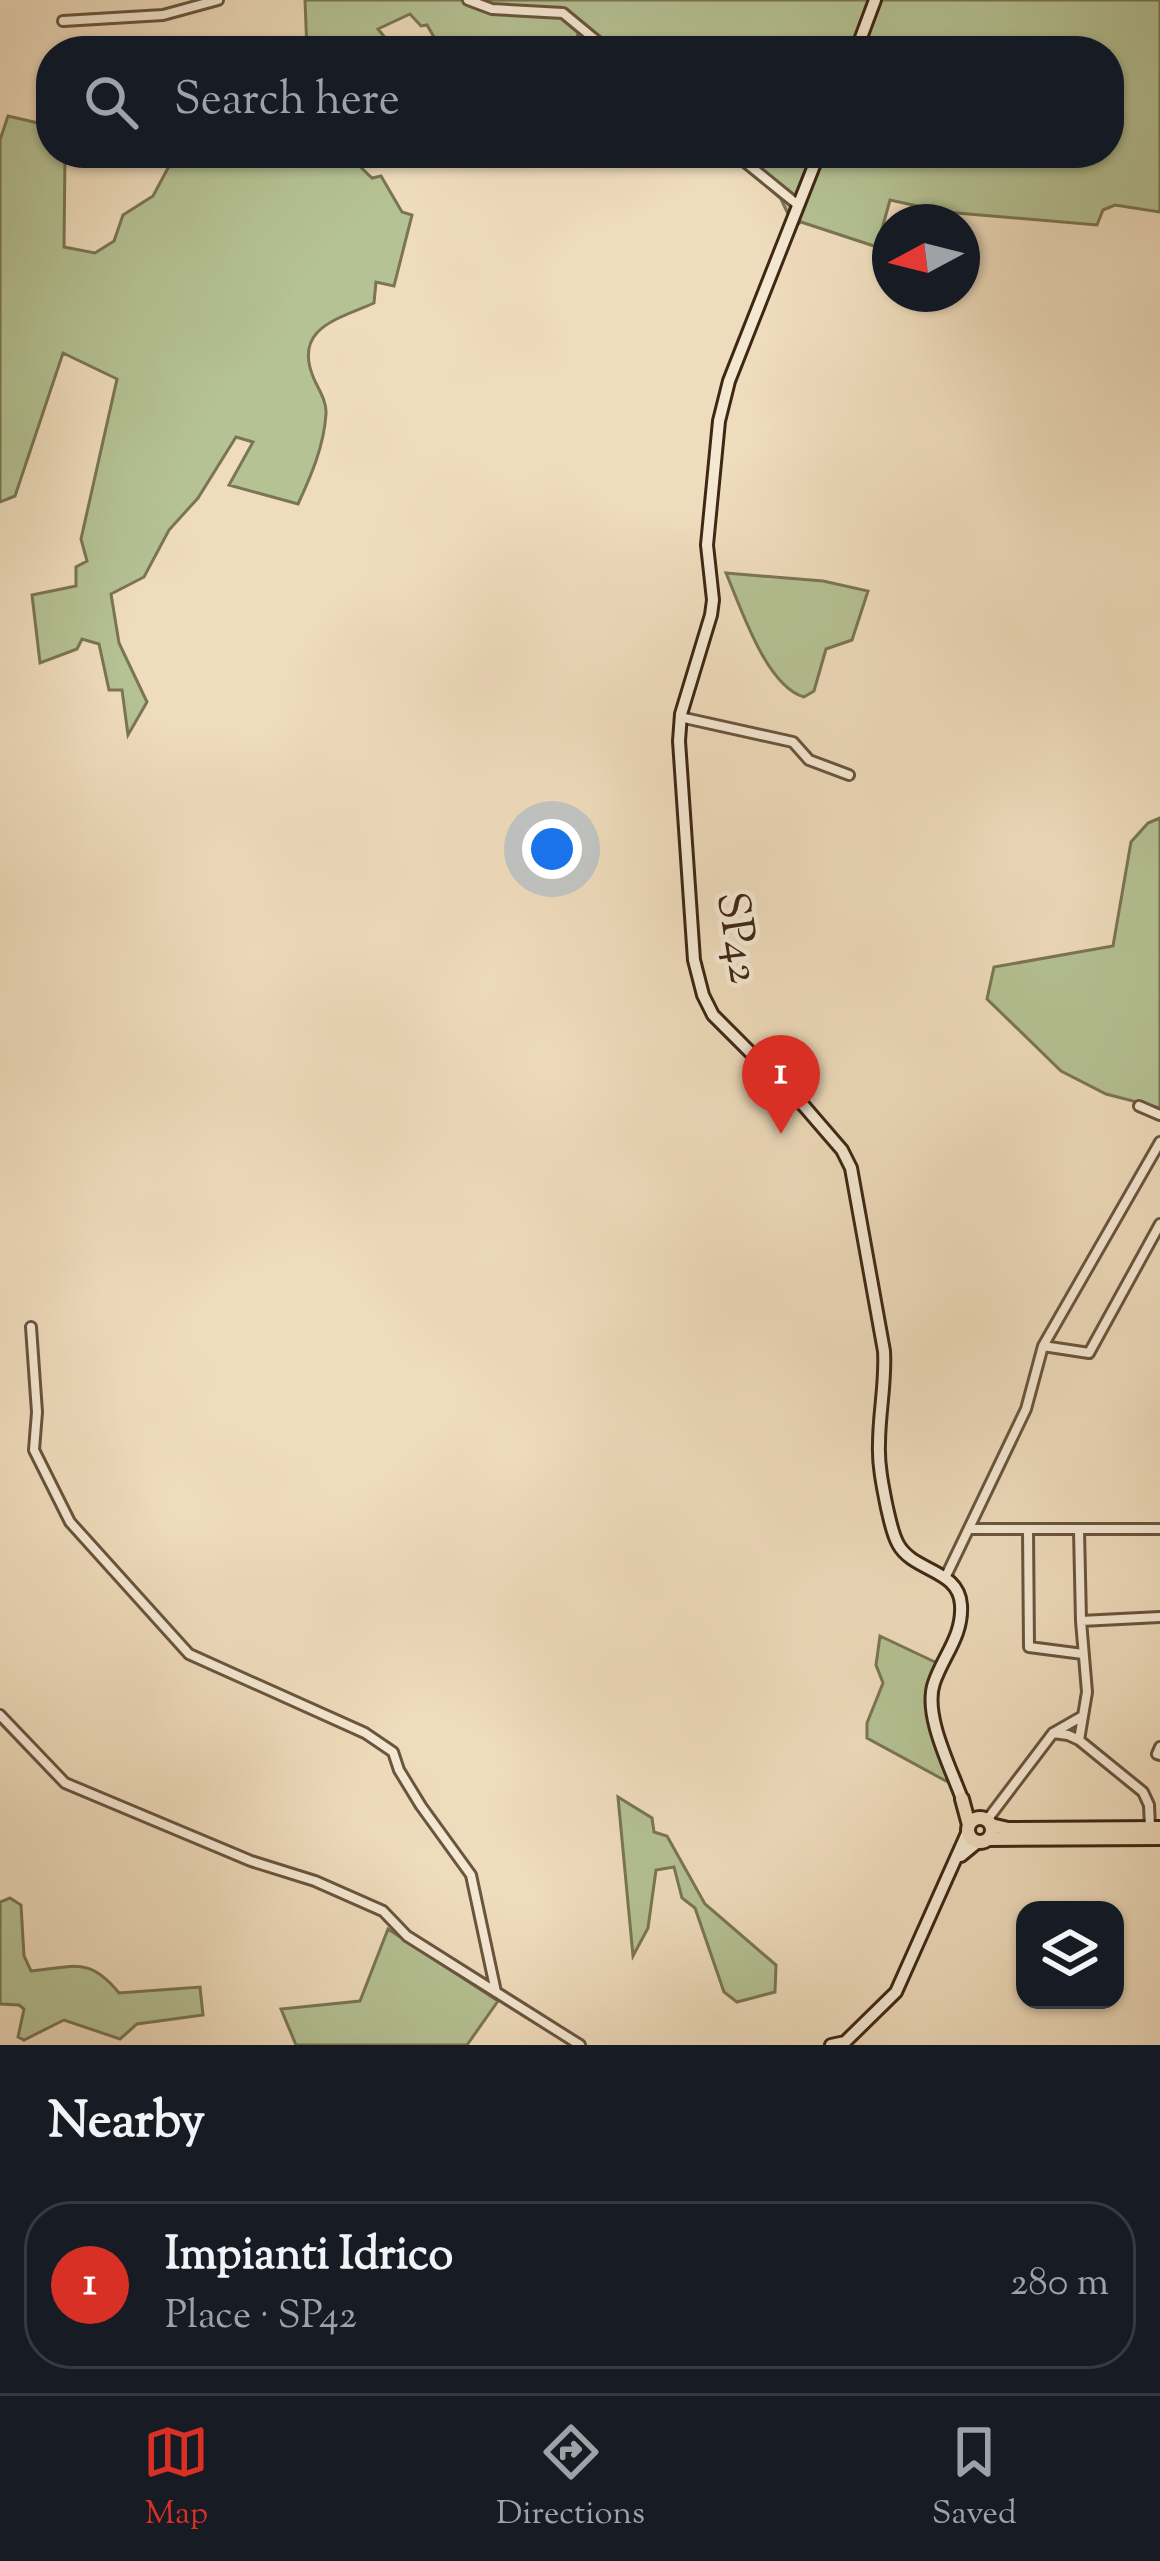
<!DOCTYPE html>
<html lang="en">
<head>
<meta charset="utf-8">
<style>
	:root { --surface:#171b24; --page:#242831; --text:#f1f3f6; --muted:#9ea1a6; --line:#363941; --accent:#d93025 }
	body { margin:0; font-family:"Sorts Mill Goudy",serif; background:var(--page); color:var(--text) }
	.controls { position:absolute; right:36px; bottom:36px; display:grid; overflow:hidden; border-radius:24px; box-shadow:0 3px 9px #0004 }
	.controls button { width:108px; height:108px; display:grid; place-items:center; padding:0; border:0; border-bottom:3px solid var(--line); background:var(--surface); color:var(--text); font:60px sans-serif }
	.compass { position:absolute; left:872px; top:204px; width:108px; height:108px; border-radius:50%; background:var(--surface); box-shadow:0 3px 9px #0004; rotate:263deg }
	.you { position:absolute; left:552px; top:849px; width:42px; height:42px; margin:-30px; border:9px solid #fff; border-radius:50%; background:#1a73e8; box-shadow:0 0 0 18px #1a73e833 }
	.badge { display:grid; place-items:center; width:78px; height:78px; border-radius:50%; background:var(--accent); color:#fff; font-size:39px; font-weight:700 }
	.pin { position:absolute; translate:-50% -99px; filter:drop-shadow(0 3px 6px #0008) }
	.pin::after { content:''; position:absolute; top:63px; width:42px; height:36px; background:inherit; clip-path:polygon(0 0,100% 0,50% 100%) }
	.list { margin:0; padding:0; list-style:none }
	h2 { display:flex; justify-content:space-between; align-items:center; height:156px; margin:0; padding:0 48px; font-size:51px }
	h2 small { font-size:39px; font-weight:400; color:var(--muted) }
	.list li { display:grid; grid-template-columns:78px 1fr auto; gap:36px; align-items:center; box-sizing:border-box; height:168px; margin:0 24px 24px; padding:0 24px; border:3px solid var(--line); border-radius:48px }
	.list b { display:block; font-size:45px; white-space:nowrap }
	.list p { margin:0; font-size:39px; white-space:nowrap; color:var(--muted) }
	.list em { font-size:39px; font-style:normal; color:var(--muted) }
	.icon { flex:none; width:66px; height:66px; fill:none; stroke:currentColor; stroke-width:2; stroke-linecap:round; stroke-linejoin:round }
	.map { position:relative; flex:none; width:1160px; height:2045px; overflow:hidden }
	.search { position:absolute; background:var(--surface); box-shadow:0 3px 9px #0004; left:36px; right:36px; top:36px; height:132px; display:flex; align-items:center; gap:30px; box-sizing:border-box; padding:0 42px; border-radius:48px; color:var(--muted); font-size:45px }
	.sheet { height:348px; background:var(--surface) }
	nav { display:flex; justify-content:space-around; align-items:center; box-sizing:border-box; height:168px; border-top:3px solid var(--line); background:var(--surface); font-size:33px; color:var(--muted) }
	nav a { display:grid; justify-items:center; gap:6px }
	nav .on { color:var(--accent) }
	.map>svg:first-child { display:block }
	.green { fill:#b5c294; stroke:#7a7554; stroke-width:3 }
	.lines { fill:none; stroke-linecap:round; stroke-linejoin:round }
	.street-casing { stroke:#6a553e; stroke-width:14 }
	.secondary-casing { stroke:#3e2814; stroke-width:16 }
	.primary-casing { stroke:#3e2814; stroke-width:18 }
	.street { stroke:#f5e8d3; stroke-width:8 }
	.secondary { stroke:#f5e8d3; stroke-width:10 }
	.primary { stroke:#efdcbc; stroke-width:12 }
	.labels { text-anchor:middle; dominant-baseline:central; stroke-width:9; stroke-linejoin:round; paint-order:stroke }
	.street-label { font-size:45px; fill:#3e2814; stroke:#f5e8d3 }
</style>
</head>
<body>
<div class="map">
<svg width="1160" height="2045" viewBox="0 0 1160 2045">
	<rect width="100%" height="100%" fill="#efdcbc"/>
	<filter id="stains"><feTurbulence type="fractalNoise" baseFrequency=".00167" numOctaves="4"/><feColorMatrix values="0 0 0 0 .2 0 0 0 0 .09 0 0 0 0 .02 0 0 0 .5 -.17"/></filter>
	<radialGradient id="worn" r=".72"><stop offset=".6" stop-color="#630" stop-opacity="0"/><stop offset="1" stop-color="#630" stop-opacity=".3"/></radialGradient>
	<path class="green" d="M305,0H874L853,51H601L578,34L575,43L563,51H442L427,25L421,26L410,14L378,29L391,45L399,40L411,42L413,51H307Z
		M880,0H1160V212L1115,205L1103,210L1097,225L945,212L890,200L877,247L801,222L794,227L822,153H1109V51H860Z
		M8,116L51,126V153H65L64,247L95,253L114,241L123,215L153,196L168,168L166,156L187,153H346L372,178L381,176L402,212L412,215L394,286L376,282L374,303C338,319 292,328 314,379C319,390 327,402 326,414C324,446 311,476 298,504L229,485L253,442L236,437L198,498L169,530L144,577L111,594L119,643L147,702L128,735L122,690H109L99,644L82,639L77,649L40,663L32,595L76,586V567L87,561L81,539L117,379L63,353L15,496L0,502V140Z
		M729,153H812L788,214L781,199Z
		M726,573L823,581L868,591L852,640L826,649L814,691L804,697C766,686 741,608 726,573Z
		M1160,818V1108L1106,1094L1061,1071L987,999L994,967L1113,946L1131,842L1148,823Z
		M880,1636L937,1663L925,1703L950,1778L946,1781L867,1738V1723L883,1683L876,1665Z
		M618,1797L652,1818L654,1832L667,1836L705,1904L776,1965L775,1992L737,2002L724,1992L695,1908L682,1898L674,1867L656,1870L648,1928L633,1956Z
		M10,1898L21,1905L24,1956L31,1971C74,1967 89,1956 119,1993L200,1987L203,2015L137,2024L120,2039L64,2020L24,2040L18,2037L24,2009L19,2005L0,2004V1902Z
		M388,1929L498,2001L467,2045H296L281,2009L360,2001Z"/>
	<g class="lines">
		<defs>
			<path id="street" d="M468,0L492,9L563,13L609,51
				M63,21L163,15L218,0
				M734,153L798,205
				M680,717L793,742L809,760L849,775
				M1139,1106L1160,1115
				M31,1327L37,1412L34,1450L70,1522L189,1654L365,1733L393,1752L399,1770L421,1806L471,1875L496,1992
				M1043,1346L1089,1353L1160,1224
				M969,1529H1160
				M1028,1529L1029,1647L1083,1654
				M946,1576L1026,1409L1043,1346L1160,1142
				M1081,1621L1160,1617
				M0,1715L65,1783L251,1861L315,1881L383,1911L407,1936L580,2045
				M1053,1733L1068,1735L1079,1740L1143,1792L1149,1805L1150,1827
				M1079,1740L1087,1692L1081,1621L1079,1530
				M1160,1747L1157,1754L1160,1755
				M987,1820L1053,1733L1081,1717"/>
			<path id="secondary" d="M856,51L875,0
				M819,153L729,381L719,421L707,545L713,600L711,615L681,714L679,741L694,960L703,995L713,1015L804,1106L842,1150L851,1168L884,1351C886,1383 879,1412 879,1444C878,1465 883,1488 887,1508C890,1520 892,1533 898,1544C913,1572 959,1569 961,1605C963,1636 943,1656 934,1683C923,1715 951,1768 962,1799
				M961,1856L978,1842
				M831,2045L845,2042L896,1992L968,1831"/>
			<path id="primary" d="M962,1799L969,1825
				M968 1830a12 12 0 1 1 24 0a12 12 0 1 1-24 0Z
				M991,1825L1008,1829L1160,1828
				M988,1839L1160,1838"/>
		</defs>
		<use href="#street" class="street-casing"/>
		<use href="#secondary" class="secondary-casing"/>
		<use href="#primary" class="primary-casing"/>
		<use href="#street" class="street"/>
		<use href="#secondary" class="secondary"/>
		<use href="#primary" class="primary"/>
	</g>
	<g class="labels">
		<g class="street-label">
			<text transform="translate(735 938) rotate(81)">SP42</text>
		</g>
	</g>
	<rect width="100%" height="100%" filter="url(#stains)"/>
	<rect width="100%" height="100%" fill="url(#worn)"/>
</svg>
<div class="controls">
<button><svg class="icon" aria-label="layers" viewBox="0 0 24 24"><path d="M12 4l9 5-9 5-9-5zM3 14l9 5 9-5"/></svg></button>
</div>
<svg class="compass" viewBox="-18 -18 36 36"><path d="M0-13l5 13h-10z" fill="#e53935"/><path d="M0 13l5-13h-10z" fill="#9ea1a6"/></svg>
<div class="you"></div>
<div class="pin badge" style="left:781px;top:1134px">1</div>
<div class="search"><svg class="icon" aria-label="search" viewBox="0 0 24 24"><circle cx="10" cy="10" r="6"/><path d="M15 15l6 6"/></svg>Search here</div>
</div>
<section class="sheet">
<h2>Nearby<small></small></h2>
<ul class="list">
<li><span class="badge">1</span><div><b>Impianti Idrico</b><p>Place · SP42</p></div><em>280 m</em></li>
</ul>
</section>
<nav>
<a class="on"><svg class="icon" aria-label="map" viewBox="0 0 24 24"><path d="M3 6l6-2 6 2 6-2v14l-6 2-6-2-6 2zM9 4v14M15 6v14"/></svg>Map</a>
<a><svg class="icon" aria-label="directions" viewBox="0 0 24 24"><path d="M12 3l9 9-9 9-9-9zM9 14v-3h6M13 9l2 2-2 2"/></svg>Directions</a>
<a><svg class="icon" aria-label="saved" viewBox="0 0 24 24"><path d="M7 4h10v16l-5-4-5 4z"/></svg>Saved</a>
</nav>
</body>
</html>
